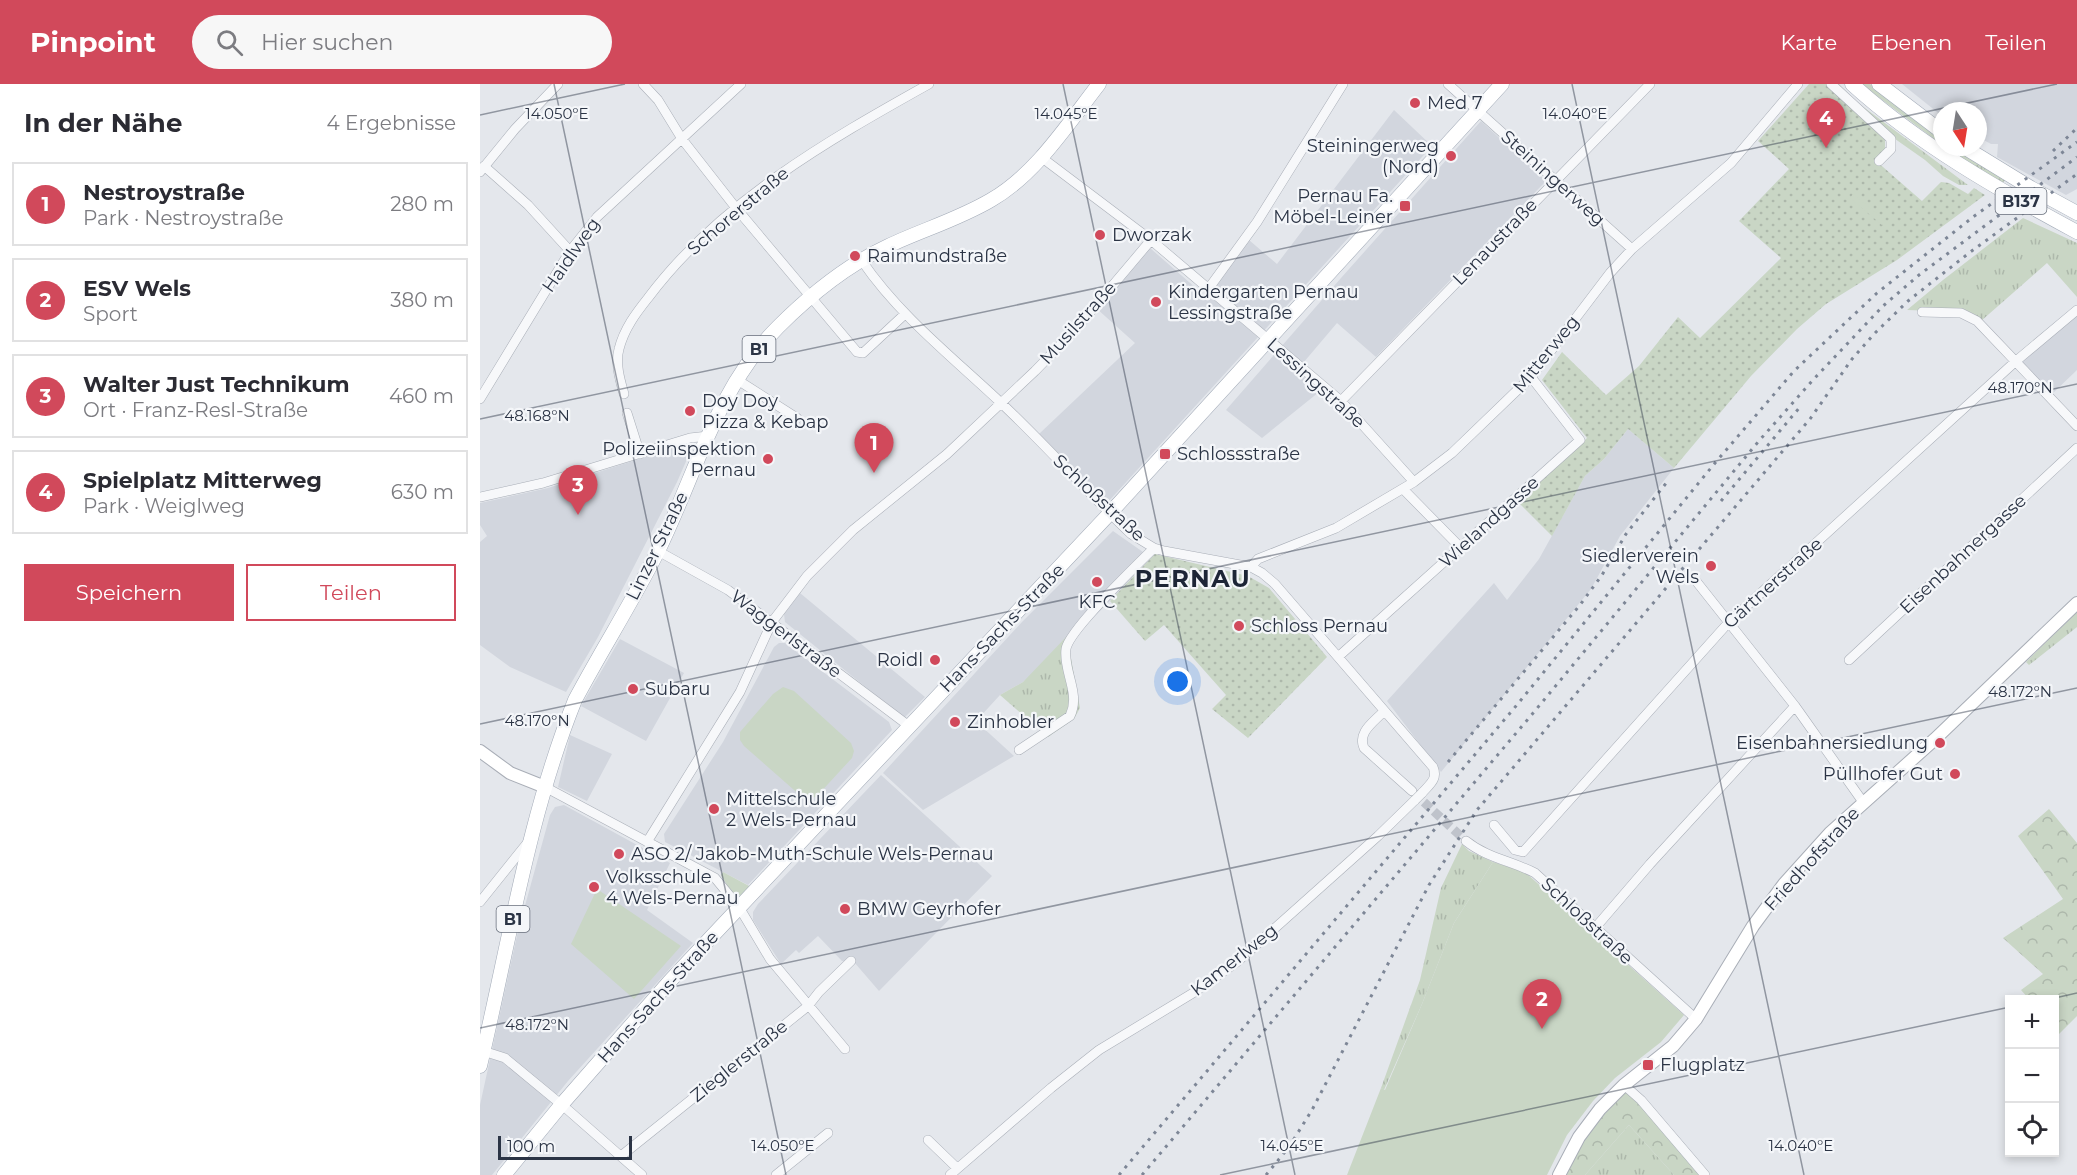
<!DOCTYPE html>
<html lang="de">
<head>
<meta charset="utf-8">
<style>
	:root { --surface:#fff; --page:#f7f7f7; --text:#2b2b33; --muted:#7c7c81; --line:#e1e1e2; --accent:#d1495b }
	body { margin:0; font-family:Montserrat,sans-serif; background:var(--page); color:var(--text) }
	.controls { position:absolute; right:18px; bottom:18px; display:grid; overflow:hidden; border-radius:0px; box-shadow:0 3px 9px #0003 }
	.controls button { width:54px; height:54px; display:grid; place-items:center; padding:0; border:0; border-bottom:2px solid var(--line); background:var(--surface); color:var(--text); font:30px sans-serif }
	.compass { position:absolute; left:1453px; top:18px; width:54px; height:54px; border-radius:50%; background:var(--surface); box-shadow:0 3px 9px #0003; rotate:168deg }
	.scale { position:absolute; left:18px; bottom:15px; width:134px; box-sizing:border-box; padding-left:6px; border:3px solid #2b3445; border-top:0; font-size:16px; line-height:21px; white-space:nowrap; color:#2b3445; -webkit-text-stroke:4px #f4f6f9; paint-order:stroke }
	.you { position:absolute; left:698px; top:598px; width:21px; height:21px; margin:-15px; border:4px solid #fff; border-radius:50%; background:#1a73e8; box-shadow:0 0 0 9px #1a73e833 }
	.badge { display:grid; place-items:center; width:39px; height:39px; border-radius:50%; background:var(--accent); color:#fff; font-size:20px; font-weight:700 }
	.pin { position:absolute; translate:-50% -50px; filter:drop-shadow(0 2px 3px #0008) }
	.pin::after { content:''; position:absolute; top:32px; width:21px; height:18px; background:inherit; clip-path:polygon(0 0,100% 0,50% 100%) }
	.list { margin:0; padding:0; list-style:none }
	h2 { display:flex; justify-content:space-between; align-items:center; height:78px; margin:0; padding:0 24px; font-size:26px }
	h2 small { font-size:20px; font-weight:400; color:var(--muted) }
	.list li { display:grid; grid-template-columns:39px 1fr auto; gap:18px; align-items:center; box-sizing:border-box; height:84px; margin:0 12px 12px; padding:0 12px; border:2px solid var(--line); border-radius:0px }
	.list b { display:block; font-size:22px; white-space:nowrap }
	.list p { margin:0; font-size:20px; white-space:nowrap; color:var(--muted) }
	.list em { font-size:20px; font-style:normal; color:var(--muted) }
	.actions { display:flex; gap:12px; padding:18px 24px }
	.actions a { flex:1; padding:14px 0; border:2px solid var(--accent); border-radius:0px; text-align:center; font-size:21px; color:var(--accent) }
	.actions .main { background:var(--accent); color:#fff }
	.icon { flex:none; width:33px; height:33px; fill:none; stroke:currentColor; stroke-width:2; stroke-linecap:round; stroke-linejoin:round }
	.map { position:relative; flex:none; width:1597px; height:1091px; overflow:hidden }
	header { display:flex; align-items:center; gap:36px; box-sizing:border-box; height:84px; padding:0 30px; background:var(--accent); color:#fff }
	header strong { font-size:28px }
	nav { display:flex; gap:33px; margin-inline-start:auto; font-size:21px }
	.search { width:420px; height:54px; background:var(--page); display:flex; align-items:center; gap:15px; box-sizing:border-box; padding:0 21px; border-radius:33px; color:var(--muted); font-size:22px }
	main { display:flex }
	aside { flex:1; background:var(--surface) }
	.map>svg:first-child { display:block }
	.built { fill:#d2d6de }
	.grass { fill:url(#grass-tufts) }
	.forest { fill:url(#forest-crowns) }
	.park { fill:url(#park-dots) }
	.pitch { fill:#c9d6c5 }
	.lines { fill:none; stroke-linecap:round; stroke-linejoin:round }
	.street-tunnel { stroke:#bfc3cb; stroke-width:9; stroke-dasharray:9 4.5; stroke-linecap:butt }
	.street-casing { stroke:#a9aeb7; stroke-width:10 }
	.secondary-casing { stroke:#a9aeb7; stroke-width:14 }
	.primary-casing { stroke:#a3abb8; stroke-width:15 }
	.street { stroke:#f7f8fa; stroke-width:9 }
	.secondary { stroke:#fff; stroke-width:12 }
	.primary { stroke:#fff; stroke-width:14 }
	.rail { stroke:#7d8696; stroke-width:3; stroke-dasharray:3 6; stroke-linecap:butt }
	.street-bridge-casing { stroke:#a9aeb7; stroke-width:10; stroke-linecap:butt }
	.street-bridge { stroke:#f7f8fa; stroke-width:9 }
	.ticks { fill:none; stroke:#2b3445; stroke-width:1.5; stroke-opacity:0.45 }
	.poi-dot { fill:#d1495b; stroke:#f4f6f9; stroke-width:2 }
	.labels { text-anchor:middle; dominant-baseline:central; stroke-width:4.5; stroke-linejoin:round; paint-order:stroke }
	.shield { fill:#f4f6f9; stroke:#676e7b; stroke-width:1.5 }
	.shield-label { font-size:16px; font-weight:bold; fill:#2b3445 }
	.poi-label { font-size:18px; fill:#2b3445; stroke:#f4f6f9; text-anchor:start }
	.street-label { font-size:18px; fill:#2b3445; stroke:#f4f6f9 }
	.district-label { font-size:24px; font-weight:bold; letter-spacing:1.5px; fill:#1d2536; stroke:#f4f6f9 }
	.ticks-label { font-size:15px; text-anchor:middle; fill:#2b3445; stroke:#f4f6f9; stroke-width:4.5; stroke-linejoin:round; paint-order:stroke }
</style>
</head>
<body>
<header>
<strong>Pinpoint</strong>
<div class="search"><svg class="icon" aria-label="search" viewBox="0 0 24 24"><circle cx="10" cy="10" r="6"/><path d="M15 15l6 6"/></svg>Hier suchen</div>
<nav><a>Karte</a><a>Ebenen</a><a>Teilen</a></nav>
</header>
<main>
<aside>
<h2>In der Nähe<small>4 Ergebnisse</small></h2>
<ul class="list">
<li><span class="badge">1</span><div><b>Nestroystraße</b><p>Park · Nestroystraße</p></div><em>280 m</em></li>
<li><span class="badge">2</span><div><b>ESV Wels</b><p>Sport</p></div><em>380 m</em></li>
<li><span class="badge">3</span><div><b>Walter Just Technikum</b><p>Ort · Franz-Resl-Straße</p></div><em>460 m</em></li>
<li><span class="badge">4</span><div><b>Spielplatz Mitterweg</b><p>Park · Weiglweg</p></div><em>630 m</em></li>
</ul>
<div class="actions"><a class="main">Speichern</a><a>Teilen</a></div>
</aside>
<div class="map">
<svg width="1597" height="1091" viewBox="0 0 1597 1091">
	<defs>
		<pattern id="grass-tufts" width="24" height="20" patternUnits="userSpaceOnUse" patternTransform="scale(1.5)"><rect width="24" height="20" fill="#c9d6c5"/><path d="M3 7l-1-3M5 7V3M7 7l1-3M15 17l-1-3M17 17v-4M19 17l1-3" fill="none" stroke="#adb8ab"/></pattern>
		<pattern id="forest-crowns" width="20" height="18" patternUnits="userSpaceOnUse" patternTransform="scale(1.5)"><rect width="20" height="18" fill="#c9d6c5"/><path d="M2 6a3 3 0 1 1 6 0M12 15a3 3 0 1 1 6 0" fill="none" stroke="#adb8ab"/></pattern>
		<pattern id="park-dots" width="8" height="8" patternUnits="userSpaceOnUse" patternTransform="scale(1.5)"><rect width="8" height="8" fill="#c9d6c5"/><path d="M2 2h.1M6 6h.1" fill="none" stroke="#adb8ab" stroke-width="1.8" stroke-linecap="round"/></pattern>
	</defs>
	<rect width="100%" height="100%" fill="#e4e7ec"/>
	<path class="built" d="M1422,0H1597V105L1586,111L1517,73L1518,60H1511L1498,53V27H1462V32Z
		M914,26L952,62L628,418L559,350L655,259L616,224L670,164L725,212L769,156L797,180Z
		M1001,37L1066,97L896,273L857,239L818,285L839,308L782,354L746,326L861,194Z
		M1597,230V286L1572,310L1542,278Z
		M1148,345L1194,384L1140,452L1111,505L961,688L907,617L1014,499L1027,516L1059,475L1105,392L1124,375Z
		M206,360L211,366L197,398L118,553L86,608L30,583L0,561V458L7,452L0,441V419L68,404Z
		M633,447L663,468L675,470L594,554L543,598L520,611L498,635L499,640L534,672L443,726L403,689L542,538Z
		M320,509L445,613L424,634L305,538L304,530Z
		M140,555L204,589L166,657L101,622Z
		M299,559H305L409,638L412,646L268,801L185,758L184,750L243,658L294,563Z
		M90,651L132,670L107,717L78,703Z
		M401,691L512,792L399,907L374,878L362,877L338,852L319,869L316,866L301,880L273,836V828L278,820Z
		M84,721L190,779L167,826L213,859L88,997L12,1091H0V1021L38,847L70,731L75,723Z"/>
	<path class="grass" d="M1354,0H1359L1374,16L1488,101H1479L1463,92L1445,76L1408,50Z
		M1381,0H1390L1462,54V61Z
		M1464,63H1475L1526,96L1520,100Z
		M1543,134L1597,159V213L1567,179L1501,237L1486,228L1427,226L1463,196Z
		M1597,528V543L1549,581L1546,578Z
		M587,552L600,624L594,635L568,653L520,611L543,598Z
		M982,760L989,767L1013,778L974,839L942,920L904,1006L901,1004L940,896L961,804Z
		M243,788L271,803L263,811L256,812L250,806L241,791Z
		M1149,1041L1194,1091H1105Z"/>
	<path class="forest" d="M1569,725L1597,759V932L1579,950L1575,944L1574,916L1549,915L1541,906L1563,890L1523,854L1583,815L1538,752Z
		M1146,1006L1222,1091H1194L1149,1041L1105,1091H1086L1102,1059L1119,1036Z"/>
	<path class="park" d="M1329,0H1347L1405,53V66L1395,76L1442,117L1461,98L1469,99L1488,110L1494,104L1505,111L1417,176L1346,220L1317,245L1271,292L1194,384L1148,345L1124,375L1105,392L1072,452L1038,418L1107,354L1062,296L1082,268L1126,311L1159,282L1198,233L1220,254L1301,174L1259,137L1309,85L1278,57Z
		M675,470L768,492L789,504L847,573L768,654L732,625L746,611L684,541L665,557L630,517Z"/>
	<path class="pitch" d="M1373,110L1406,137L1402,141L1370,114Z
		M303,603L314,607L371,659L374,667L372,674L337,712L329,716L322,713L264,662L260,656V648L293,610Z
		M1013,778L1045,788L1204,931L1181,958L1135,994L1113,1017L1087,1051L1067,1091H867L901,1004L905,1006L942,920L974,839Z
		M117,805L201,862L154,915L91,860Z"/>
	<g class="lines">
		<path class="street-tunnel" d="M934,709L986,757"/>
		<defs>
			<path id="street" d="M163,0L178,16L202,55L256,124L377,268L383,269L425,230
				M968,0L1152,165
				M1351,0L1411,55V65L1399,77
				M561,73L671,156L861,317L934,398
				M4,82L48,121L90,167
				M0,88L35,45L78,0
				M382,177C419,231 471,272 519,317C565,360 606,407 651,450L674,464L684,467L771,483L782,489L795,500L953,683C958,695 950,700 942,709
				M729,204L777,138L863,0
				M1442,228L1481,229L1497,237L1597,342
				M256,295L317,334
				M144,310C140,296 135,279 139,265C144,245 156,229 168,214C240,118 347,57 449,0
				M0,315L90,167L117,133L261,0
				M861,317L1170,0
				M147,329L160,370
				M923,405L981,464
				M0,413L63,399L210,354L228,352
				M178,467L248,506L429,642
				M771,483L778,475L856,444L934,398L972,369L1051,293L1130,189L1152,165L1251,79L1318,0
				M1216,497L1315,622L1383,718
				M858,573L1100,356L1051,293
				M1369,576L1597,364
				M904,627C894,638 877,648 884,664L932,707
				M539,666L590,632C601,609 583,588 586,565C589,546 657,481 674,464
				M65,703L235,794L259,823L290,875L365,965
				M1014,741L1035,766L1043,768L1249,538L1536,277L1597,226
				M986,757C1007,774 1032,777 1055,789L1216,935
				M167,758L260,608L292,538L327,492L373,446L467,370L555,287L595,246L671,156
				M0,818L48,758
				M1115,844L1170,780L1315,622
				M0,966L25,974L88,1026L162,1091
				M1144,1001L1161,1016L1225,1091
				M448,1056L477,1084
				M141,1072L328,922L339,908L371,877
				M296,1091L348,1049
				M470,1091L571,1004L619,966L713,909L757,878L898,752L935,716"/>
			<path id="secondary" d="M0,667L30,689L65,703
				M1079,1091L1099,1053L1120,1025L1144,1001L1193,962L1216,935L1273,842L1304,800L1350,749L1455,655L1597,519"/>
			<path id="primary" d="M1372,0C1438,60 1519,106 1597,148
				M1399,0L1462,48
				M1484,63L1551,104L1597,129
				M0,982C29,860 48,733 95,616C122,565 153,517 179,465C216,389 237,304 298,243C330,211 367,181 408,162C442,146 479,135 511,116C556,90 587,41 619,0
				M24,1091L82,1020L189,898L631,428L1022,0"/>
		</defs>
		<use href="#street" class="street-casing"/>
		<use href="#secondary" class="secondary-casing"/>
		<use href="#primary" class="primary-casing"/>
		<use href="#street" class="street"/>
		<use href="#secondary" class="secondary"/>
		<use href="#primary" class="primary"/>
		<path class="rail" d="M1573,67L1597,44
			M1241,417L1320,323
			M968,678L1100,521L1122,491L1146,450L1187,398
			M639,1091L1036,622L1235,379L1314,287L1397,209L1493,133L1597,58
			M662,1091L1054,628L1278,358L1332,297L1403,222L1439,191L1597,73
			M786,1091L809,1063L832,1026L949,801L997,726L1330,335L1372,275L1394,250L1428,217L1489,169L1597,90"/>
		<defs>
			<path id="street-bridge" d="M935,716L942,709"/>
		</defs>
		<use href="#street-bridge" class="street-bridge-casing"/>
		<use href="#street-bridge" class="street-bridge"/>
	</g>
	<path class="ticks" d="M74,0L306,1091M583,0L815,1091M1092,0L1324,1091M0,31L145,0M0,335L1577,0M0,640L1597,300M1566,916L1597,909M0,944L1597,604M740,1091L1530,923"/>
	<g class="poi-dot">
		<circle cx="935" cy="19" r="6"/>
		<circle cx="971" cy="72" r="6"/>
		<rect x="919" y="116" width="12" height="12" rx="3"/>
		<circle cx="620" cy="151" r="6"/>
		<circle cx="375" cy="172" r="6"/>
		<circle cx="676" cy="218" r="6"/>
		<circle cx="210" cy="327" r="6"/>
		<rect x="679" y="364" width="12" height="12" rx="3"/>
		<circle cx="288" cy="375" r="6"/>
		<circle cx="1231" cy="482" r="6"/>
		<circle cx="617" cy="498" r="6"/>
		<circle cx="759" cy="542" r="6"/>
		<circle cx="455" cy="576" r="6"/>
		<circle cx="153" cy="605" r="6"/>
		<circle cx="475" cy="638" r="6"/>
		<circle cx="1460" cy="659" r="6"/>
		<circle cx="1475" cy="690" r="6"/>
		<circle cx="234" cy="725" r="6"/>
		<circle cx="139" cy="770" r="6"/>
		<circle cx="114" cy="803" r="6"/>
		<circle cx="365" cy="825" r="6"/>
		<rect x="1162" y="975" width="12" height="12" rx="3"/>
	</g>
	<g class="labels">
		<g class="shield">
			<rect x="1515.5" y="104" width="51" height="26" rx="4.5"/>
			<rect x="262.5" y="252" width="33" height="26" rx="4.5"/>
			<rect x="16.5" y="822" width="33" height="26" rx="4.5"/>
		</g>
		<g class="shield-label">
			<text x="1541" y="117">B137</text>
			<text x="279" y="265">B1</text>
			<text x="33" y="835">B1</text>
		</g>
		<g class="poi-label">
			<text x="947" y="19">Med 7</text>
			<text x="959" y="62" text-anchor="end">Steiningerweg<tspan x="959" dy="21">(Nord)</tspan></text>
			<text x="913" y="112" text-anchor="end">Pernau Fa.<tspan x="913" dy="21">Möbel-Leiner</tspan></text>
			<text x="632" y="151">Dworzak</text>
			<text x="387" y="172">Raimundstraße</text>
			<text x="688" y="208">Kindergarten Pernau<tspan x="688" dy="21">Lessingstraße</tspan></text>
			<text x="222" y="317">Doy Doy<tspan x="222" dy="21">Pizza &amp; Kebap</tspan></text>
			<text x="276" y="365" text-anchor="end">Polizeiinspektion<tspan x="276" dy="21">Pernau</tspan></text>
			<text x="697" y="370">Schlossstraße</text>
			<text x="1219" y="472" text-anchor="end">Siedlerverein<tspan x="1219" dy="21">Wels</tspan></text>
			<text x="617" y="518" text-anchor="middle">KFC</text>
			<text x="771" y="542">Schloss Pernau</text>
			<text x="443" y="576" text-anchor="end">Roidl</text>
			<text x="165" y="605">Subaru</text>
			<text x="487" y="638">Zinhobler</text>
			<text x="1448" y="659" text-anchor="end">Eisenbahnersiedlung</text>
			<text x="1463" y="690" text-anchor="end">Püllhofer Gut</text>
			<text x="246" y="715">Mittelschule<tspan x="246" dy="21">2 Wels-Pernau</tspan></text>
			<text x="151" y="770">ASO 2/ Jakob-Muth-Schule Wels-Pernau</text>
			<text x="126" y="793">Volksschule<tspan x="126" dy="21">4 Wels-Pernau</tspan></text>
			<text x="377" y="825">BMW Geyrhofer</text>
			<text x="1180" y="981">Flugplatz</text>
		</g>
		<g class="street-label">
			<text transform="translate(1073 94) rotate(42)">Steiningerweg</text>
			<text transform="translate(258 127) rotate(-40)">Schorerstraße</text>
			<text transform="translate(1015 158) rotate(-46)">Lenaustraße</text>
			<text transform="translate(91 171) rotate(-55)">Haidlweg</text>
			<text transform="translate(598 239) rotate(-48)">Musilstraße</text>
			<text transform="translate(1066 270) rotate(-51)">Mitterweg</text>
			<text transform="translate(836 299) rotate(42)">Lessingstraße</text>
			<text transform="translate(619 414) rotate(43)">Schloßstraße</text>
			<text transform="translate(1009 438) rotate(-42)">Wielandgasse</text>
			<text transform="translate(177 462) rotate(-64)">Linzer Straße</text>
			<text transform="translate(1483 470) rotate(-43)">Eisenbahnergasse</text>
			<text transform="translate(1293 499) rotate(-42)">Gärtnerstraße</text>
			<text transform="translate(522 544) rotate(-46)">Hans-Sachs-Straße</text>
			<text transform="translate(306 550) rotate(37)">Waggerlstraße</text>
			<text transform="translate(1332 775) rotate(-48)">Friedhofstraße</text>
			<text transform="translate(1107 837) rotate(43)">Schloßstraße</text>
			<text transform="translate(754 876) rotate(-38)">Kamerlweg</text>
			<text transform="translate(178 913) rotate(-48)">Hans-Sachs-Straße</text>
			<text transform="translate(259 977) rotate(-39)">Zieglerstraße</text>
		</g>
		<g class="district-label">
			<text x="713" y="494">PERNAU</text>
		</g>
	</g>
	<g class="ticks-label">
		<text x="77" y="35">14.050°E</text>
		<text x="586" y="35">14.045°E</text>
		<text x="1095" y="35">14.040°E</text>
		<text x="1540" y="309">48.170°N</text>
		<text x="57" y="337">48.168°N</text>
		<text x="1540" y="613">48.172°N</text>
		<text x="57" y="642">48.170°N</text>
		<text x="57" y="946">48.172°N</text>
		<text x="303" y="1067">14.050°E</text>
		<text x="812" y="1067">14.045°E</text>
		<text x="1321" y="1067">14.040°E</text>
	</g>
</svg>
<div class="controls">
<button>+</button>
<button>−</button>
<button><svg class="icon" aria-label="locate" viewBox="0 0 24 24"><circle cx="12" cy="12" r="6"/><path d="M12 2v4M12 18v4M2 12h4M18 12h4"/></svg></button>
</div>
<svg class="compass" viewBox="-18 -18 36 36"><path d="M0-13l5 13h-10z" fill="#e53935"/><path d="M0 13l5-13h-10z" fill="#7c7c81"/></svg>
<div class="scale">100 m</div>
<div class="you"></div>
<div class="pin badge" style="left:394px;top:389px">1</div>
<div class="pin badge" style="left:1062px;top:945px">2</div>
<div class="pin badge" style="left:98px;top:431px">3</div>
<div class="pin badge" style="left:1346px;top:64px">4</div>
</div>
</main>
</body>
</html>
